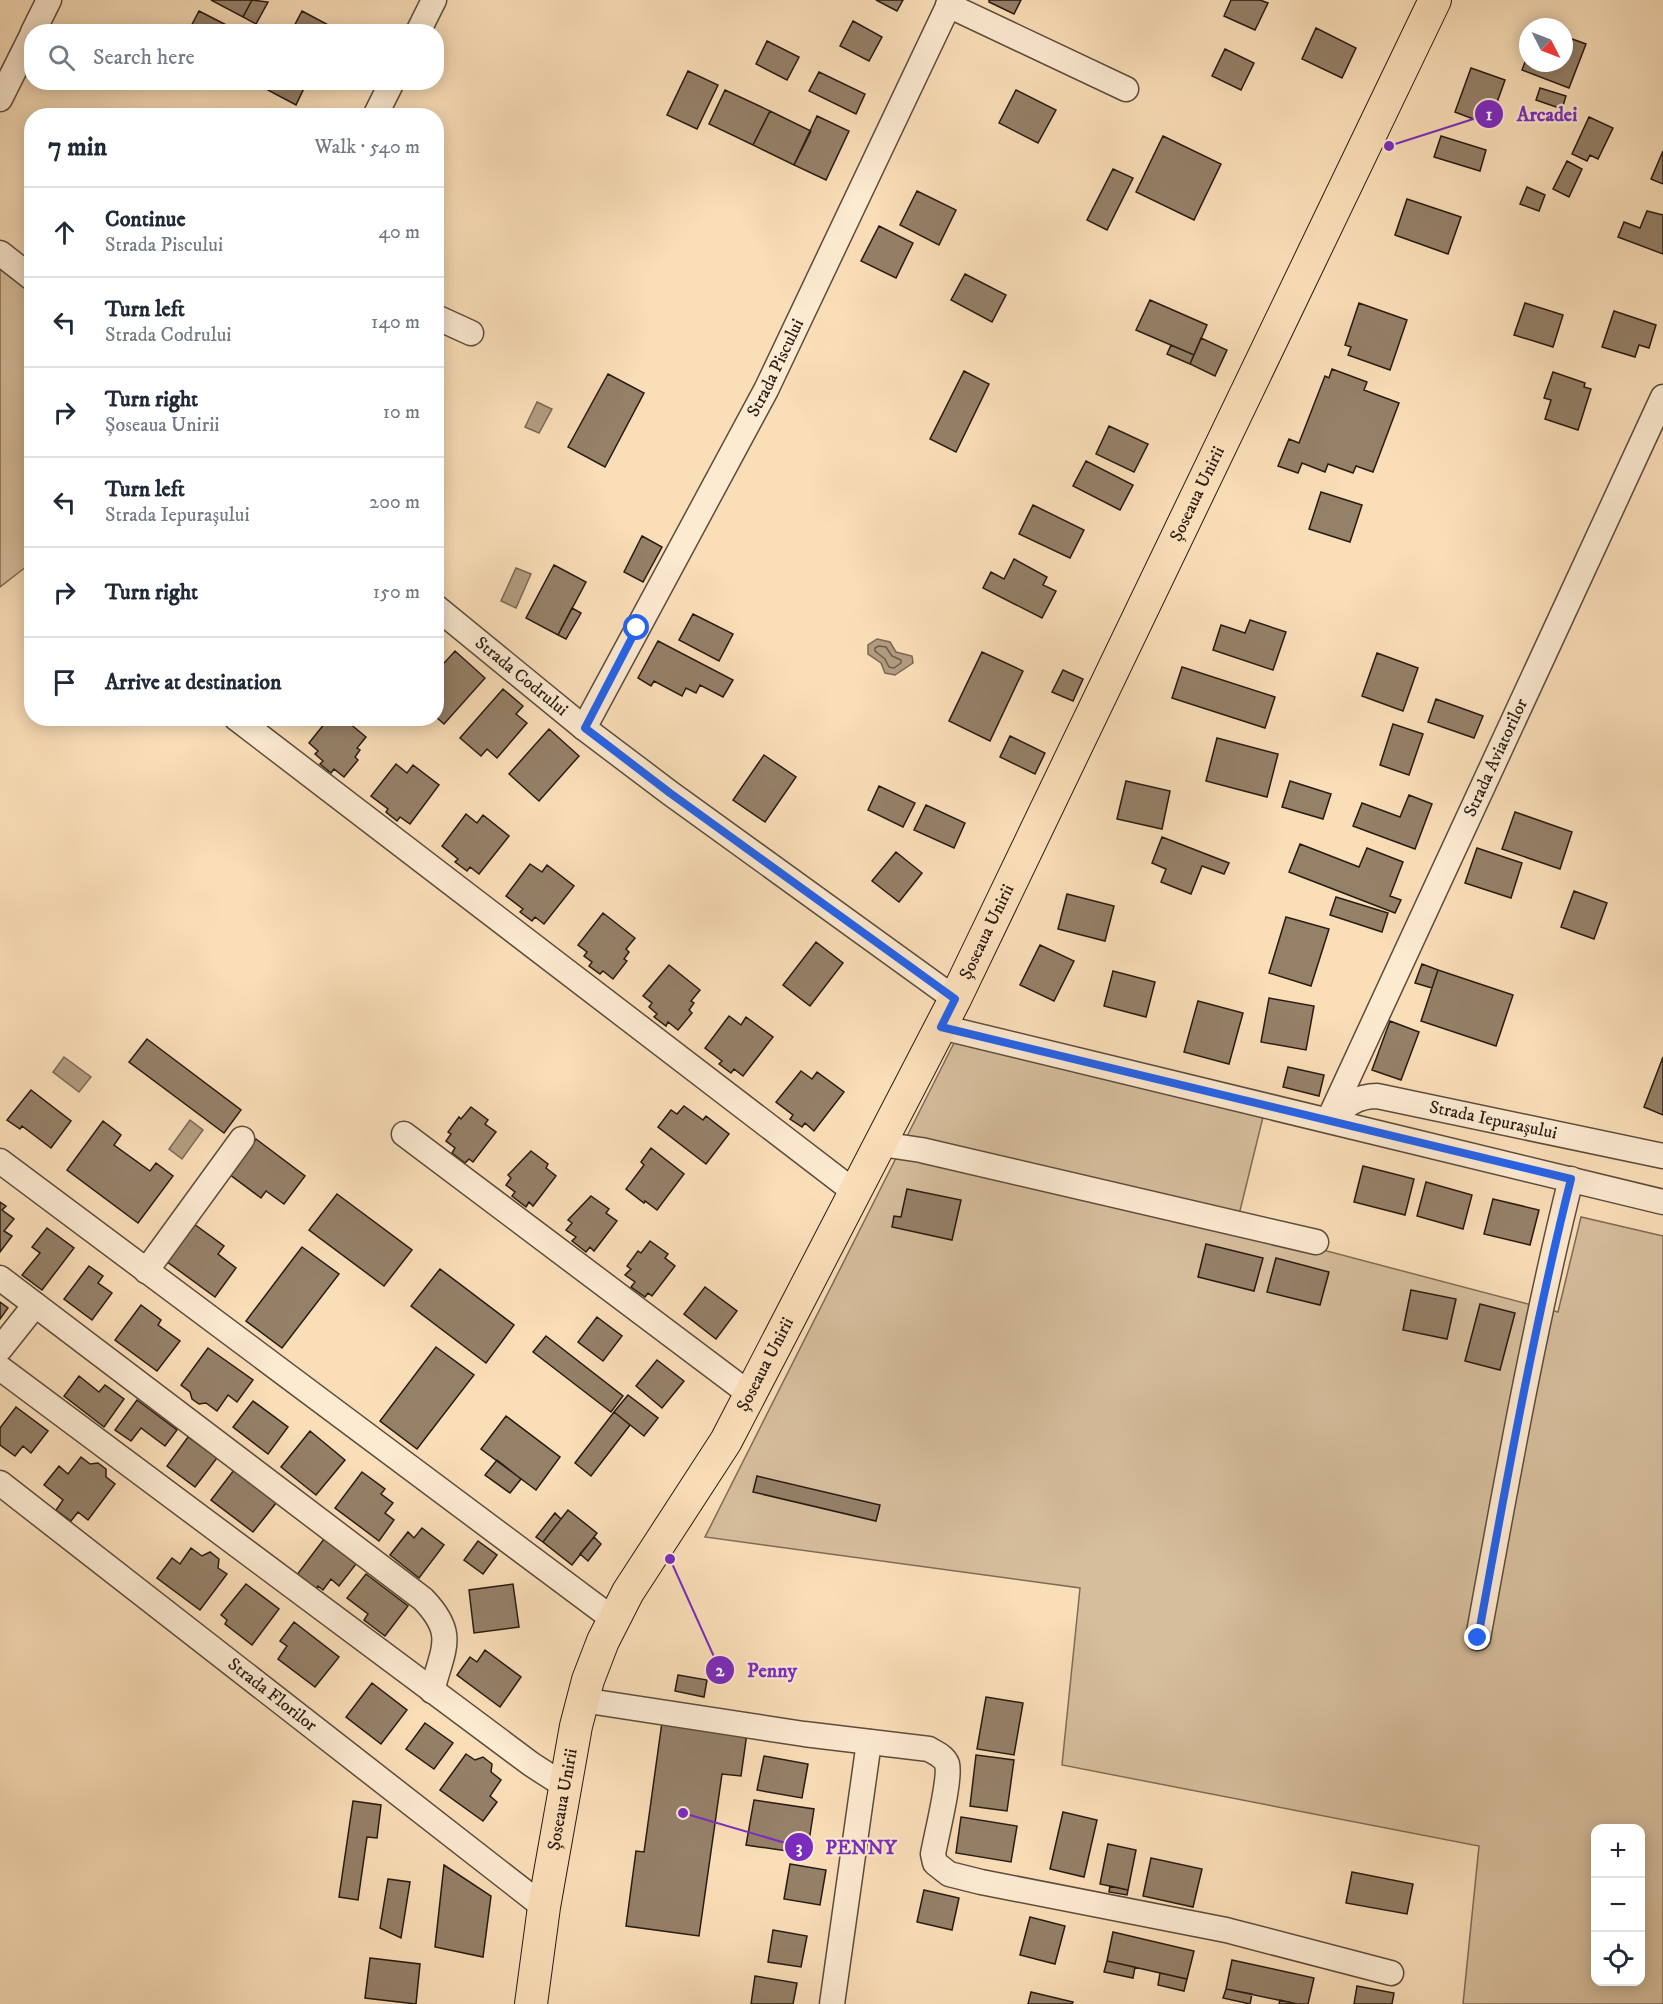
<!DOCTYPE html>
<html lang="en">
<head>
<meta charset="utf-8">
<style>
	:root { --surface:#fff; --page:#f6f6f7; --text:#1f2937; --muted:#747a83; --line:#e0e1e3 }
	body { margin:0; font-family:"IM FELL DW Pica",serif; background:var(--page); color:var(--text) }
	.controls { position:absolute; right:18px; bottom:18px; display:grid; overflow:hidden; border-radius:12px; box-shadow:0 3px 15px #0003 }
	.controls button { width:54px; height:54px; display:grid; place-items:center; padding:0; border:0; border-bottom:2px solid var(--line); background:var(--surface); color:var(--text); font:30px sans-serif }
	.compass { position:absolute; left:1519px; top:18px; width:54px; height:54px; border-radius:50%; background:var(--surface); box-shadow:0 3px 15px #0003; rotate:132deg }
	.stop { position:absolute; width:18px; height:18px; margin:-14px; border:4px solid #2563eb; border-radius:50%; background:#fff }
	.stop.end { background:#2563eb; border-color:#fff; box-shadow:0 2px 6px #0008 }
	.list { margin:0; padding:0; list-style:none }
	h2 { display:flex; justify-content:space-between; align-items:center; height:78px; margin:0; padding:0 24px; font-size:26px }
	h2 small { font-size:20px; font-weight:400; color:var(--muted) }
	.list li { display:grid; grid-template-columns:39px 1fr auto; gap:18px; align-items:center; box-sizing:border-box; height:90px; padding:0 24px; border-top:2px solid var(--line) }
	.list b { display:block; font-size:22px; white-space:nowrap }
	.list p { margin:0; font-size:20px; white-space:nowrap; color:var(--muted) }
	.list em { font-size:20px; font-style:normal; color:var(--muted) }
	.icon { flex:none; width:33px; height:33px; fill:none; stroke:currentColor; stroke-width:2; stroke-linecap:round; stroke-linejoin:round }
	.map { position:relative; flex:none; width:1663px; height:2004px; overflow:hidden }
	.search { position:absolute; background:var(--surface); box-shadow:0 3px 15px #0003; left:24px; top:24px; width:420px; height:66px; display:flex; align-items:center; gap:15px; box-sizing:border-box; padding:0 21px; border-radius:24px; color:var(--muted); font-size:22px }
	.panel { position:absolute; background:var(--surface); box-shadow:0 3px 15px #0003; left:24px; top:108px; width:420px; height:618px; border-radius:24px }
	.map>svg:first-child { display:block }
	.green { fill:#d6bd9c; stroke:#7e6c57; stroke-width:1.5; fill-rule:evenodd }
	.water { fill:#b29c80; stroke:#7a6854; stroke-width:1.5 }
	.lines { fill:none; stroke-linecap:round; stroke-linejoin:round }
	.shore { stroke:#6c5c49; stroke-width:1.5 }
	.building { fill:#958068; stroke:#271b12; stroke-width:1.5 }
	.minor-casing { stroke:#5c4c3c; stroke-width:27 }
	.major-casing { stroke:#271b12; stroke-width:34 }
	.minor { stroke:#fcead1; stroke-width:24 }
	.major { stroke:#fadeb8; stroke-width:32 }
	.route { stroke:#2563eb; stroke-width:8 }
	.labels { text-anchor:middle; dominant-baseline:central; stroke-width:4.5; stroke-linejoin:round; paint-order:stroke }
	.street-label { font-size:18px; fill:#271b12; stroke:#fcead1 }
	.leader { fill:none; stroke:#7b2cbf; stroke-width:2 }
	.callout-dot { fill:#7b2cbf; stroke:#fcead1; stroke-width:2 }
	.mark-label { font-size:18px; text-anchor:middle; font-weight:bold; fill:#fff }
	.callout-label { font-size:20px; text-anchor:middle; font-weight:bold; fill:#7b2cbf; stroke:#fcead1; stroke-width:4.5; stroke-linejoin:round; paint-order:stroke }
</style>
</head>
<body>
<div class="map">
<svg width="1663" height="2004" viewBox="0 0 1663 2004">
	<rect width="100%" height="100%" fill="#fadeb8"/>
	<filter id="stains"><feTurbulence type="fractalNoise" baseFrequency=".00333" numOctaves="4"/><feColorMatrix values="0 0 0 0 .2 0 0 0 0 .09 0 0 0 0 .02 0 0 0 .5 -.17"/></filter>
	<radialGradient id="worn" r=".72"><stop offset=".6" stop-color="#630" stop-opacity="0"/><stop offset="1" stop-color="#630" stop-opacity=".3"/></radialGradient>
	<path class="green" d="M0,269L32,293L31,563L0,587Z
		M954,1043L1263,1117L1236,1227L1558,1312L1581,1217L1663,1236V2004H1463L1479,1846L1062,1765L1080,1588L705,1537ZM1596,1828H1640V1982H1596Z"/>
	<path class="water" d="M537,402L552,409L539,433L525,427Z
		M516,568L531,574L516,608L501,601Z
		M877,639L890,642L896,652L912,656L913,663L895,675L885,673L881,663L868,654V645Z
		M64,1057L91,1077L79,1092L53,1072Z
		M190,1120L203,1130L182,1159L169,1149Z"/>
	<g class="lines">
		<path class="shore" d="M879,646L886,647L892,656L901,660V663L894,668L889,667L885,659L875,651V648Z"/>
	</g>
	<path class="building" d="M211,0H252L243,17Z
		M252,0L268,2L256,24L243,17Z
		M876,0H903L897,11Z
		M989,0H1021L1014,14L989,2Z
		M1231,0H1260L1268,3L1255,30L1224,16Z
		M199,11L240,32H188Z
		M302,11L334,28L332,32H291Z
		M853,21L882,37L869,61L840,46Z
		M1316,28L1356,48L1342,78L1302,59Z
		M1564,36L1586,44L1569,88L1522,70L1528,54V63H1564Z
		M767,41L799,57L787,80L756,64Z
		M1225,49L1254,63L1241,90L1212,76Z
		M1471,68L1505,80L1489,125L1455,112Z
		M688,71L718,85L697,129L667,115Z
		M819,72L865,94L856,114L809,91Z
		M267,82H307L296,105L264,88Z
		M1540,88L1566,96L1562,109L1536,100Z
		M725,90L770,111L753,145L709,124Z
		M1016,90L1056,110L1038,143L999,123Z
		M770,111L811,131L794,165L753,145Z
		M817,116L849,131L826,180L794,165Z
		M1589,117L1613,128L1598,159L1590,155L1587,161L1572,154Z
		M1163,136L1221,164L1194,220L1136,192Z
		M1441,136L1486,150L1480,171L1434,157Z
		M1663,151V184L1651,179Z
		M1567,161L1582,169L1569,197L1553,189Z
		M1113,169L1133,178L1107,230L1087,220Z
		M1527,187L1545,195L1539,211L1520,204Z
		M917,191L956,210L939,245L900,225Z
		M1407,199L1461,217L1448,254L1395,235Z
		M1647,211L1663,215V254L1618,237L1624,222L1640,228Z
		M879,226L913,243L896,278L861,261Z
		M965,274L1006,295L992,322L951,300Z
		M1150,300L1207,325L1194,355L1136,330Z
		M1359,303L1407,320L1390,370L1348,355L1351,347L1345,345Z
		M1525,303L1563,315L1553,347L1514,335Z
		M1614,311L1656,325L1649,348L1639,345L1635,357L1602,347Z
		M1201,338L1227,350L1215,376L1190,364Z
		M1171,345L1194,355L1190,364L1167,354Z
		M1332,369L1367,382L1364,390L1399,403L1373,472L1356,466L1353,473L1328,464L1325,472L1302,463L1298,473L1278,466L1289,439L1299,443L1325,376L1329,378Z
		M964,371L989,384L956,452L930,439Z
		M1553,372L1585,383L1584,387L1591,389L1578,430L1545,419L1551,400L1544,398Z
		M608,374L644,393L605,467L568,447Z
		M1109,426L1148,444L1134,472L1096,454Z
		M1086,461L1133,485L1120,510L1073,486Z
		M1321,492L1362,505L1350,542L1309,529Z
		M1033,505L1084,530L1070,558L1019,534Z
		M642,536L662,547L643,582L624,572Z
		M1014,559L1047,577L1043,585L1056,591L1042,618L983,588L991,572L1004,579Z
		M554,565L586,582L558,635L526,618Z
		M572,608L581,613L566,639L558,635Z
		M693,614L733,634L719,661L679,640Z
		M1250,620L1286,632L1273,670L1213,650L1221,625L1245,633Z
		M658,641L733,680L723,697L700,685L696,693L686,688L682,696L654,681L651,686L638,678Z
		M455,651L485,678L444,724L436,717V672Z
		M982,652L1023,671L990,741L949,721Z
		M1377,653L1418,668L1403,711L1362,696Z
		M1182,667L1275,697L1265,728L1172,698Z
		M1063,670L1083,679L1073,701L1052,692Z
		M503,689L523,706L516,714L527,723L497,758L487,749L481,756L460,738Z
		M1436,699L1483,716L1474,738L1428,722Z
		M329,718H343L366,737L357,748L360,750L355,757L358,760L344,777L334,769L331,773L320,764L323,761L315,754L318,751L309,743Z
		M1393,724L1423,734L1409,775L1380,765Z
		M549,729L579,756L539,801L509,774Z
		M1010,736L1045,753L1035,774L1000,757Z
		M1217,738L1278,754L1267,797L1206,781Z
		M764,755L796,777L765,822L733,800Z
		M396,764L407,773L413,765L439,785L410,824L400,817L397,821L386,812L388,809L371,796Z
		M1126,781L1170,791L1162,829L1117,819Z
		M1290,781L1331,794L1323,819L1282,807Z
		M879,786L915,803L903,827L868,810Z
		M1409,795L1432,804L1415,849L1353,826L1362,803L1400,817Z
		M926,805L965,823L954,848L914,830Z
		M1515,812L1572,832L1560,869L1502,849Z
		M466,814L477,823L483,815L509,836L479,874L470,867L467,871L455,862L458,859L442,846Z
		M1162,837L1229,863L1224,874L1202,866L1191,894L1161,882L1166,869L1152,863Z
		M1300,844L1359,867L1367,848L1403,862L1390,896L1401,900L1395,913L1289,872Z
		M1477,848L1522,863L1511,898L1465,883Z
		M896,852L922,873L899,902L872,881Z
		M530,864L542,872L547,865L574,886L544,924L535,917L532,921L520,912L523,909L506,896Z
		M1574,891L1607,903L1594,939L1561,927Z
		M1067,894L1114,906L1105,941L1058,929Z
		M1336,897L1388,913L1382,932L1330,915Z
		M603,913L635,938L626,949L629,952L624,959L627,961L613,979L603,971L600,974L589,966L592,962L584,956L587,952L578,945Z
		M1286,917L1329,929L1311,986L1269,973Z
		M816,942L843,963L810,1006L783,985Z
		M1040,945L1074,961L1054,1001L1020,985Z
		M1422,964L1438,970L1432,988L1415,983Z
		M669,965L700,990L691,1001L694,1003L689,1010L692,1013L678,1030L668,1022L666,1026L654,1017L657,1014L649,1007L652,1003L643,996Z
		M1438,970L1513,995L1496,1046L1421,1021Z
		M1113,971L1155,982L1146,1017L1104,1006Z
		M1269,998L1314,1006L1306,1050L1261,1042Z
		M1198,1001L1243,1013L1229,1064L1184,1052Z
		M729,1016L741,1025L746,1017L773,1037L743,1076L734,1069L731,1073L719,1064L722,1061L705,1048Z
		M1390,1021L1419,1032L1401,1080L1372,1070Z
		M147,1039L241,1110L224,1133L129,1062Z
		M1663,1057V1115L1644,1107Z
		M1288,1067L1324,1075L1319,1096L1283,1087Z
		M801,1071L812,1079L817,1072L844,1092L814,1131L805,1123L802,1127L790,1119L793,1115L776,1102Z
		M31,1090L71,1121L51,1148L22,1126L20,1129L7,1120Z
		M684,1106L703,1120L706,1116L729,1134L706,1164L658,1127L671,1110L677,1114Z
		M471,1107L488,1120L485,1124L496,1132L473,1162L469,1159L465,1163L452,1153L455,1148L446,1141L451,1134L448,1132L459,1117L461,1119Z
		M103,1121L121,1135L114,1145L150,1171L156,1163L173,1176L138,1223L67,1170Z
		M256,1139L305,1176L284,1204L266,1191L261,1198L229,1174Z
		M651,1148L684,1174L657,1210L645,1201L644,1203L626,1189L644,1165L641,1162Z
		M531,1151L548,1164L546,1168L556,1176L533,1206L529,1202L526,1207L512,1196L515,1192L506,1185L511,1178L508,1175Z
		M1363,1166L1414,1179L1405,1215L1354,1202Z
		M1426,1182L1472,1195L1463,1229L1417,1216Z
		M907,1189L961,1200L952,1240L892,1227L894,1216L901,1217Z
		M337,1194L412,1250L384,1286L309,1230Z
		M591,1196L609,1209L606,1213L617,1221L594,1251L590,1247L586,1252L572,1241L576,1237L566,1230L572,1223L568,1220Z
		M1493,1199L1539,1210L1530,1245L1484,1234Z
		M0,1202L6,1206L2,1210L14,1219L4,1231L12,1236L0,1252Z
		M194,1224L224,1246L218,1254L236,1268L215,1297L166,1261Z
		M47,1228L74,1248L42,1290L22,1275L40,1253L32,1247Z
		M650,1241L668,1254L665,1258L675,1266L652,1296L648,1293L645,1297L631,1287L635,1282L625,1275L631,1269L627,1266L638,1251L641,1253Z
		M1206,1244L1263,1258L1254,1291L1198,1277Z
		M302,1247L339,1274L282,1348L246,1321Z
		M1276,1258L1329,1272L1320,1305L1267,1292Z
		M89,1266L103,1276L98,1283L112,1293L92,1320L64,1299Z
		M440,1269L514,1325L486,1363L411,1306Z
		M705,1287L737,1311L716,1339L684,1314Z
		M1411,1290L1456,1299L1447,1339L1403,1330Z
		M0,1302L8,1308L0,1319Z
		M1480,1304L1515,1313L1500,1370L1465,1361Z
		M141,1305L161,1320L158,1325L180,1341L157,1371L115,1340Z
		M597,1317L622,1336L603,1361L578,1342Z
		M546,1336L623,1396L611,1412L533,1352Z
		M436,1347L474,1375L417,1449L380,1421Z
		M208,1348L253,1380L237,1402L228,1395L217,1411L206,1403L199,1404L192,1399L190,1392L181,1385Z
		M657,1360L684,1381L662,1408L636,1386Z
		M79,1376L99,1392L105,1385L124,1399L104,1427L64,1396Z
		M628,1395L658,1418L644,1436L614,1412Z
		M137,1400L177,1430L165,1446L141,1428L131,1441L115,1430Z
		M253,1401L288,1427L268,1454L233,1427Z
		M16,1407L48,1431L31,1453L23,1446L15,1456L0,1445V1428Z
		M614,1412L630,1425L591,1476L575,1463Z
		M506,1416L560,1457L536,1490L481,1449Z
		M310,1431L345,1460L316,1495L281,1467Z
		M188,1437L217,1458L195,1487L167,1466Z
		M81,1457L90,1464L98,1463L106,1469V1477L115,1484L88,1520L78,1512L71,1521L56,1510L63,1500L44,1485L59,1466L68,1474Z
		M497,1460L521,1479L510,1493L485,1475Z
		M234,1470L276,1503L253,1532L211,1500Z
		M362,1472L385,1489L381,1494L393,1503L385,1513L394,1520L379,1541L335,1508Z
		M757,1476L880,1505L876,1521L753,1492Z
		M568,1510L597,1533L572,1565L543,1542Z
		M555,1513L561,1519L543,1542L536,1537Z
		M422,1528L444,1545L419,1578L390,1555L408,1532L414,1538Z
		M594,1537L601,1544L588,1561L580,1554Z
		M324,1539L356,1564L339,1586L331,1579L323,1590L318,1586L315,1590L296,1576Z
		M478,1541L497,1555L483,1574L464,1560Z
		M191,1548L202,1556L210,1552L219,1559L218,1568L227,1574L200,1610L157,1578L172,1558L180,1564Z
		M366,1574L408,1606L385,1636L364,1620L368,1614L347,1598Z
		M246,1584L279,1609L252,1645L225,1624L227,1620L221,1615Z
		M513,1584L519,1627L474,1633L469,1590Z
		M294,1622L339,1657L315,1687L278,1659L287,1646L280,1641Z
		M485,1650L521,1677L500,1707L457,1675L470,1657L477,1662Z
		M678,1675L707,1680L704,1697L675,1691Z
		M372,1683L407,1710L381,1744L346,1717Z
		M986,1697L1023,1703L1014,1755L977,1749Z
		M662,1722L747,1733L741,1776L722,1774L699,1936L626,1926L636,1851L644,1852Z
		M425,1723L453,1743L434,1769L406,1749Z
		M466,1754L475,1760L483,1757L492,1764L491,1772L501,1780L490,1796L497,1802L483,1821L440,1790Z
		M976,1755L1014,1760L1007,1811L970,1806Z
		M764,1756L808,1764L802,1798L757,1790Z
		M754,1800L814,1809L807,1854L746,1845Z
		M353,1801L381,1805L377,1838L367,1837L358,1900L339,1897Z
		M1063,1812L1097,1820L1084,1877L1050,1869Z
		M961,1817L1017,1826L1011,1862L956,1853Z
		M1108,1844L1136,1850L1128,1890L1100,1884Z
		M1151,1858L1202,1869L1193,1907L1143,1896Z
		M790,1864L826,1870L820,1905L784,1899Z
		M444,1865L491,1896L483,1957L435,1947Z
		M1352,1872L1413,1884L1407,1914L1346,1903Z
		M388,1879L410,1882L401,1938L380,1928Z
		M1110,1886L1128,1890L1127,1895L1109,1892Z
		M924,1890L959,1898L952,1930L917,1922Z
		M1030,1917L1065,1926L1055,1964L1020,1955Z
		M773,1930L807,1936L801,1967L768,1962Z
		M1113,1932L1194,1951L1187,1979L1107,1961Z
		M370,1958L420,1964L416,2004L365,1998Z
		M1232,1960L1314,1978L1308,2004H1297L1226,1989Z
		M1107,1961L1135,1967L1133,1978L1104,1972Z
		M1160,1973L1187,1979L1184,1991L1158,1985Z
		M755,1976L797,1983L793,2004H751Z
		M1357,1986L1394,1993L1392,2004H1354Z
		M1226,1989L1252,1994L1250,2004L1223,1998Z
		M1031,1992L1073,2002L1072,2004H1028Z
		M1280,2000L1297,2004H1279Z"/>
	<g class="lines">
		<defs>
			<g id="minor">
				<path d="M948,5L1126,89"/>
				<path d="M33,32L49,0"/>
				<path d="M418,32L434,0"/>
				<path d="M0,99L32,35"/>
				<path d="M375,116L392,82"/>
				<path d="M0,253L32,278"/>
				<path d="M436,317L471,333"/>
				<path id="s1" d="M436,607L584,728L670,793L955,999"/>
				<path d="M236,718L856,1193"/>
				<path id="s2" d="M584,728L766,390L951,0"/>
				<path d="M941,1027L1663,1202"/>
				<path id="s3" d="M1331,1118C1346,1105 1357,1096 1377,1096L1663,1156"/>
				<path id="s4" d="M1329,1119L1663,397"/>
				<path d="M404,1134L751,1395"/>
				<path d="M881,1144L921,1150L1316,1242"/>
				<path d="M0,1161L613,1619"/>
				<path d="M146,1271L242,1139"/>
				<path d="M0,1278L423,1599C457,1634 443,1648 432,1691"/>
				<path d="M0,1349L35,1305"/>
				<path d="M0,1368L531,1764L565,1786"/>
				<path id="s5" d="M0,1483L544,1907"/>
				<path d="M1478,1638C1506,1485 1533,1331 1571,1179"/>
				<path d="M582,1700L804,1734L929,1749C935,1753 944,1756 947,1764C951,1778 936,1837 933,1854L935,1863L949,1874L981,1882L1226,1930L1391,1973"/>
				<path d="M832,2004L869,1742"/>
			</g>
			<g id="major">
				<path id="s6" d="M531,2004L544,1907L576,1726L588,1680L603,1641L628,1592L726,1441L955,999L1435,0"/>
			</g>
		</defs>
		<use href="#minor" class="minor-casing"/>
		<use href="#major" class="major-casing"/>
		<use href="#minor" class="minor"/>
		<use href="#major" class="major"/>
	</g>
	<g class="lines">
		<path class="route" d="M637,628L585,728L670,793L955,999L941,1027L1571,1179C1533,1331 1506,1484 1478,1638"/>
	</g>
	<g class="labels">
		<g class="street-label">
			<text stroke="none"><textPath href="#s2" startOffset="408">Strada Piscului</textPath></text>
			<text stroke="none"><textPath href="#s6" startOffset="1664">Șoseaua Unirii</textPath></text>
			<text stroke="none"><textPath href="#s1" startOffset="110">Strada Codrului</textPath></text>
			<text stroke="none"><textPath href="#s4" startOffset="398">Strada Aviatorilor</textPath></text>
			<text stroke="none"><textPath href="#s6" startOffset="1178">Șoseaua Unirii</textPath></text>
			<text stroke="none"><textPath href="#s3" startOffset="171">Strada Iepurașului</textPath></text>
			<text stroke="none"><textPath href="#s6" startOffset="692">Șoseaua Unirii</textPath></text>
			<text stroke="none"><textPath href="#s5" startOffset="345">Strada Florilor</textPath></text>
			<text stroke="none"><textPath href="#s6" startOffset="207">Șoseaua Unirii</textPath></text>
		</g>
	</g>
	<path class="leader" d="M1389 146L1489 114M670 1559L720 1670M683 1813L799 1847"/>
	<g class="callout-dot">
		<circle cx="1389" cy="146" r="6"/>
		<circle cx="670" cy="1559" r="6"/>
		<circle cx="683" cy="1813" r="6"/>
		<circle cx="1489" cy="114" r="15"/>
		<circle cx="720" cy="1670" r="15"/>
		<circle cx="799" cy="1847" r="15"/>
	</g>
	<g class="mark-label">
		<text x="1489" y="120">1</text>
		<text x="720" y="1676">2</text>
		<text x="799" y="1853">3</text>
	</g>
	<g class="callout-label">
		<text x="1547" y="121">Arcadei</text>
		<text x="772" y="1677">Penny</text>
		<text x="861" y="1854">PENNY</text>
	</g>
	<rect width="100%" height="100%" filter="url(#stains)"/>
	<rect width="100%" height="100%" fill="url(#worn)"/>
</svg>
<div class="controls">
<button>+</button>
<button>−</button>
<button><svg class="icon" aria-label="locate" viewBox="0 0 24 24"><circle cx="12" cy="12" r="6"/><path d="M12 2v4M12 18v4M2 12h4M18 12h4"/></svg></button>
</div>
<svg class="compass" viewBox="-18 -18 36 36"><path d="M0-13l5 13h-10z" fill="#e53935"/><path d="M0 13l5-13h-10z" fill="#747a83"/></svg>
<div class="stop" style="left:637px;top:628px"></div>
<div class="stop end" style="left:1478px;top:1638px"></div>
<div class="search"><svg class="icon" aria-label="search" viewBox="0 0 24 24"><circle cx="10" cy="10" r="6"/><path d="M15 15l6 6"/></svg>Search here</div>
<section class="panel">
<h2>7 min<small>Walk · 540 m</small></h2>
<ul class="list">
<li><svg class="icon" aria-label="ahead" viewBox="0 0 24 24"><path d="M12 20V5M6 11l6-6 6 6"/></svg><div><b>Continue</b><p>Strada Piscului</p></div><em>40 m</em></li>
<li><svg class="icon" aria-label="left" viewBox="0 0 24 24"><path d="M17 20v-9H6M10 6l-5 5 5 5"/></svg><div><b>Turn left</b><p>Strada Codrului</p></div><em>140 m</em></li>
<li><svg class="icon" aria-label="right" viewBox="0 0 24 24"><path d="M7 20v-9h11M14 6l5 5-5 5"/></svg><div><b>Turn right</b><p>Șoseaua Unirii</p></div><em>10 m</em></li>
<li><svg class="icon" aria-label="left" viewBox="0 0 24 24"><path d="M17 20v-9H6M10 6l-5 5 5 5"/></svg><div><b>Turn left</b><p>Strada Iepurașului</p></div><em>200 m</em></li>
<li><svg class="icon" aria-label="right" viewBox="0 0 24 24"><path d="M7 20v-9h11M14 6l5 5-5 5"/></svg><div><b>Turn right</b></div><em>150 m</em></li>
<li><svg class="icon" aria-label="arrive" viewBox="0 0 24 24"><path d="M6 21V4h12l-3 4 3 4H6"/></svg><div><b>Arrive at destination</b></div></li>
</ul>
</section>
</div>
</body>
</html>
